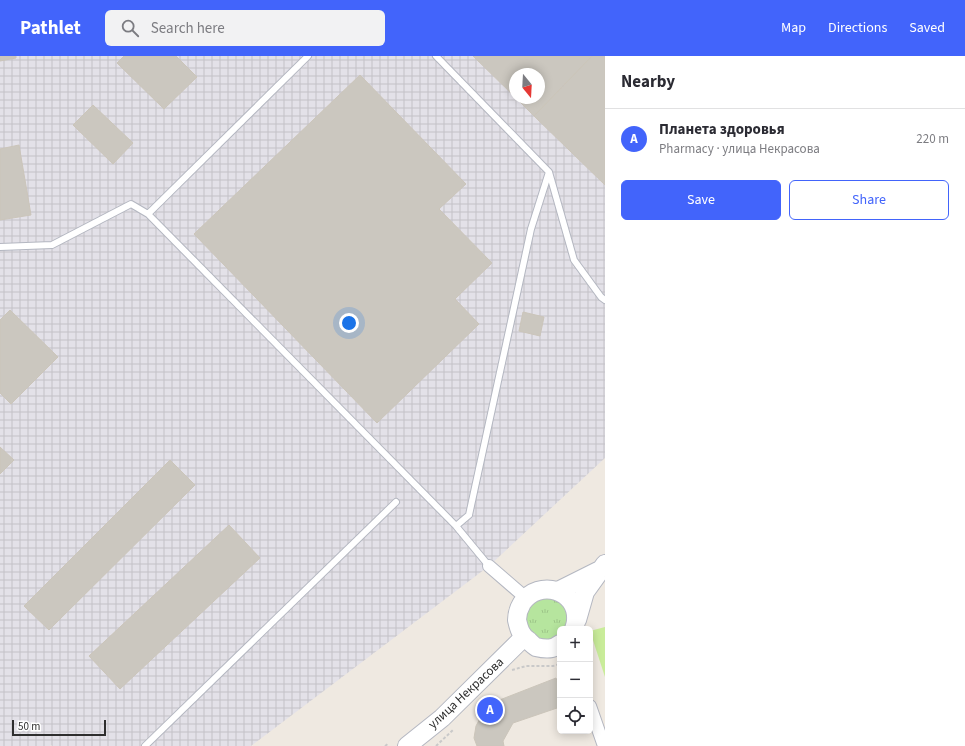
<!DOCTYPE html>
<html lang="en">
<head>
<meta charset="utf-8">
<style>
	:root { --surface:#fff; --page:#f2f2f3; --text:#2b2b33; --muted:#7c7c81; --line:#e1e1e2; --accent:#4264fb }
	body { margin:0; font-family:"Source Sans 3",sans-serif; background:var(--page); color:var(--text) }
	.controls { position:absolute; right:12px; bottom:12px; display:grid; overflow:hidden; border-radius:6px; box-shadow:0 2px 10px #0003 }
	.controls button { width:36px; height:36px; display:grid; place-items:center; padding:0; border:0; border-bottom:1px solid var(--line); background:var(--surface); color:var(--text); font:20px sans-serif }
	.compass { position:absolute; left:509px; top:12px; width:36px; height:36px; border-radius:50%; background:var(--surface); box-shadow:0 2px 10px #0003; rotate:162deg }
	.scale { position:absolute; left:12px; bottom:10px; width:94px; box-sizing:border-box; padding-left:4px; border:2px solid #2e2e2e; border-top:0; font-size:11px; line-height:14px; white-space:nowrap; color:#2e2e2e; -webkit-text-stroke:3px #fff; paint-order:stroke }
	.you { position:absolute; left:349px; top:267px; width:14px; height:14px; margin:-10px; border:3px solid #fff; border-radius:50%; background:#1a73e8; box-shadow:0 0 0 6px #1a73e833 }
	.badge { display:grid; place-items:center; width:26px; height:26px; border-radius:50%; background:var(--accent); color:#fff; font-size:13px; font-weight:700 }
	.pin { position:absolute; translate:-50% -50%; border:2px solid #fff; box-shadow:0 1px 4px #0006 }
	.list { margin:0; padding:0; list-style:none }
	h2 { display:flex; justify-content:space-between; align-items:center; height:52px; margin:0; padding:0 16px; font-size:17px }
	h2 small { font-size:13px; font-weight:400; color:var(--muted) }
	.list li { display:grid; grid-template-columns:26px 1fr auto; gap:12px; align-items:center; box-sizing:border-box; height:60px; padding:0 16px; border-top:1px solid var(--line) }
	.list b { display:block; font-size:15px; white-space:nowrap }
	.list p { margin:0; font-size:13px; white-space:nowrap; color:var(--muted) }
	.list em { font-size:13px; font-style:normal; color:var(--muted) }
	.actions { display:flex; gap:8px; padding:12px 16px }
	.actions a { flex:1; padding:9px 0; border:1px solid var(--accent); border-radius:6px; text-align:center; font-size:14px; color:var(--accent) }
	.actions .main { background:var(--accent); color:#fff }
	.icon { flex:none; width:22px; height:22px; fill:none; stroke:currentColor; stroke-width:2; stroke-linecap:round; stroke-linejoin:round }
	.map { position:relative; flex:none; width:605px; height:690px; overflow:hidden }
	header { display:flex; align-items:center; gap:24px; box-sizing:border-box; height:56px; padding:0 20px; background:var(--accent); color:#fff }
	header strong { font-size:19px }
	nav { display:flex; gap:22px; margin-inline-start:auto; font-size:14px }
	.search { width:280px; height:36px; background:var(--page); display:flex; align-items:center; gap:10px; box-sizing:border-box; padding:0 14px; border-radius:6px; color:var(--muted); font-size:15px }
	main { display:flex }
	aside { flex:1; background:var(--surface) }
	.map>svg:first-child { display:block }
	.industrial { fill:url(#industrial-grid); fill-rule:evenodd }
	.grass { fill:url(#grass-tufts) }
	.pitch { fill:#c9ec9a }
	.building { fill:#cbc7bf; stroke:#cbc5ba }
	.lines { fill:none; stroke-linecap:round; stroke-linejoin:round }
	.lane-casing { stroke:#b4b7c1; stroke-width:8 }
	.street-casing { stroke:#b4b7c1; stroke-width:14 }
	.secondary-casing { stroke:#b4b7c1; stroke-width:20 }
	.path { stroke:#c9c9c9; stroke-width:2; stroke-dasharray:3 2; stroke-linecap:butt }
	.lane { stroke:#fff; stroke-width:6 }
	.street { stroke:#fff; stroke-width:12 }
	.secondary { stroke:#fff; stroke-width:18 }
	.labels { text-anchor:middle; dominant-baseline:central; stroke-width:4; stroke-linejoin:round; paint-order:stroke }
	.street-label { font-size:13px; fill:#2e2e2e; stroke:#fff }
</style>
</head>
<body>
<header>
<strong>Pathlet</strong>
<div class="search"><svg class="icon" aria-label="search" viewBox="0 0 24 24"><circle cx="10" cy="10" r="6"/><path d="M15 15l6 6"/></svg>Search here</div>
<nav><a>Map</a><a>Directions</a><a>Saved</a></nav>
</header>
<main>
<div class="map">
<svg width="605" height="690" viewBox="0 0 605 690">
	<defs>
		<pattern id="industrial-grid" width="8" height="8" patternUnits="userSpaceOnUse"><rect width="8" height="8" fill="#e3e1e8"/><path d="M0 4h8M4 0v8" fill="none" stroke="#c3c1c7"/></pattern>
		<pattern id="grass-tufts" width="24" height="20" patternUnits="userSpaceOnUse"><rect width="24" height="20" fill="#b6e59e"/><path d="M3 7l-1-3M5 7V3M7 7l1-3M15 17l-1-3M17 17v-4M19 17l1-3" fill="none" stroke="#9dc588"/></pattern>
	</defs>
	<rect width="100%" height="100%" fill="#efe9e1"/>
	<path class="industrial" d="M0,0H605V402L489,510L251,690H52L51,689L50,690H0ZM515,18H539V42H515Z"/>
	<path class="grass" d="M547,541L563,548L568,559L566,573H560V580C548,587 541,584 530,578L525,562L531,547Z"/>
	<path class="pitch" d="M605,571V621L590,575Z"/>
	<path class="building" d="M0,0H16V2L0,5Z
		M124,0H176L197,21L164,53L117,7Z
		M473,0H592L534,60L516,42H539V18H515V41Z
		M592,0H605V129L534,60Z
		M360,19L466,128L439,153L492,207L455,243L479,268L377,367L194,178Z
		M93,49L133,87L113,108L73,69Z
		M19,89L31,159L0,164V93Z
		M10,254L58,301L11,348L0,337V264Z
		M523,256L544,261L540,280L519,275Z
		M0,391L14,404L0,418Z
		M170,404L195,429L49,574L24,550Z
		M229,469L260,502L120,633L89,600Z
		M556,622L560,634V651L513,667L503,685L504,690H477L474,682L476,670L484,655L497,645Z"/>
	<g class="lines">
		<defs>
			<path id="lane" d="M436,0L549,116L531,173L469,459L456,470
				M549,116L574,204L601,241L605,244
				M148,158L308,0
				M0,191L52,189L131,148L148,158L456,470L489,510
				M145,690L396,446"/>
			<path id="street" d="M489,510L526,542
				M590,650L604,690"/>
			<path id="secondary" d="M558,535L598,515
				M577,564L585,536L605,508
				M560,588C558,589 554,592 552,592C548,593 540,592 536,591C534,590 531,587 529,585C521,580 519,573 517,564C517,558 519,552 522,547C539,522 578,534 576,564C576,567 575,570 574,573
				M407,690L442,662L524,581"/>
		</defs>
		<use href="#lane" class="lane-casing"/>
		<use href="#street" class="street-casing"/>
		<use href="#secondary" class="secondary-casing"/>
		<path class="path" d="M512,614L526,610H553L560,608
			M385,690L389,687
			M436,690L454,673"/>
		<use href="#lane" class="lane"/>
		<use href="#street" class="street"/>
		<use href="#secondary" class="secondary"/>
	</g>
	<g class="labels">
		<g class="street-label">
			<text transform="translate(466 637) rotate(-43)">улица Некрасова</text>
		</g>
	</g>
</svg>
<div class="controls">
<button>+</button>
<button>−</button>
<button><svg class="icon" aria-label="locate" viewBox="0 0 24 24"><circle cx="12" cy="12" r="6"/><path d="M12 2v4M12 18v4M2 12h4M18 12h4"/></svg></button>
</div>
<svg class="compass" viewBox="-18 -18 36 36"><path d="M0-13l5 13h-10z" fill="#e53935"/><path d="M0 13l5-13h-10z" fill="#7c7c81"/></svg>
<div class="scale">50 m</div>
<div class="you"></div>
<div class="pin badge" style="left:490px;top:654px">A</div>
</div>
<aside>
<h2>Nearby<small></small></h2>
<ul class="list">
<li><span class="badge">A</span><div><b>Планета здоровья</b><p>Pharmacy · улица Некрасова</p></div><em>220 m</em></li>
</ul>
<div class="actions"><a class="main">Save</a><a>Share</a></div>
</aside>
</main>
</body>
</html>
